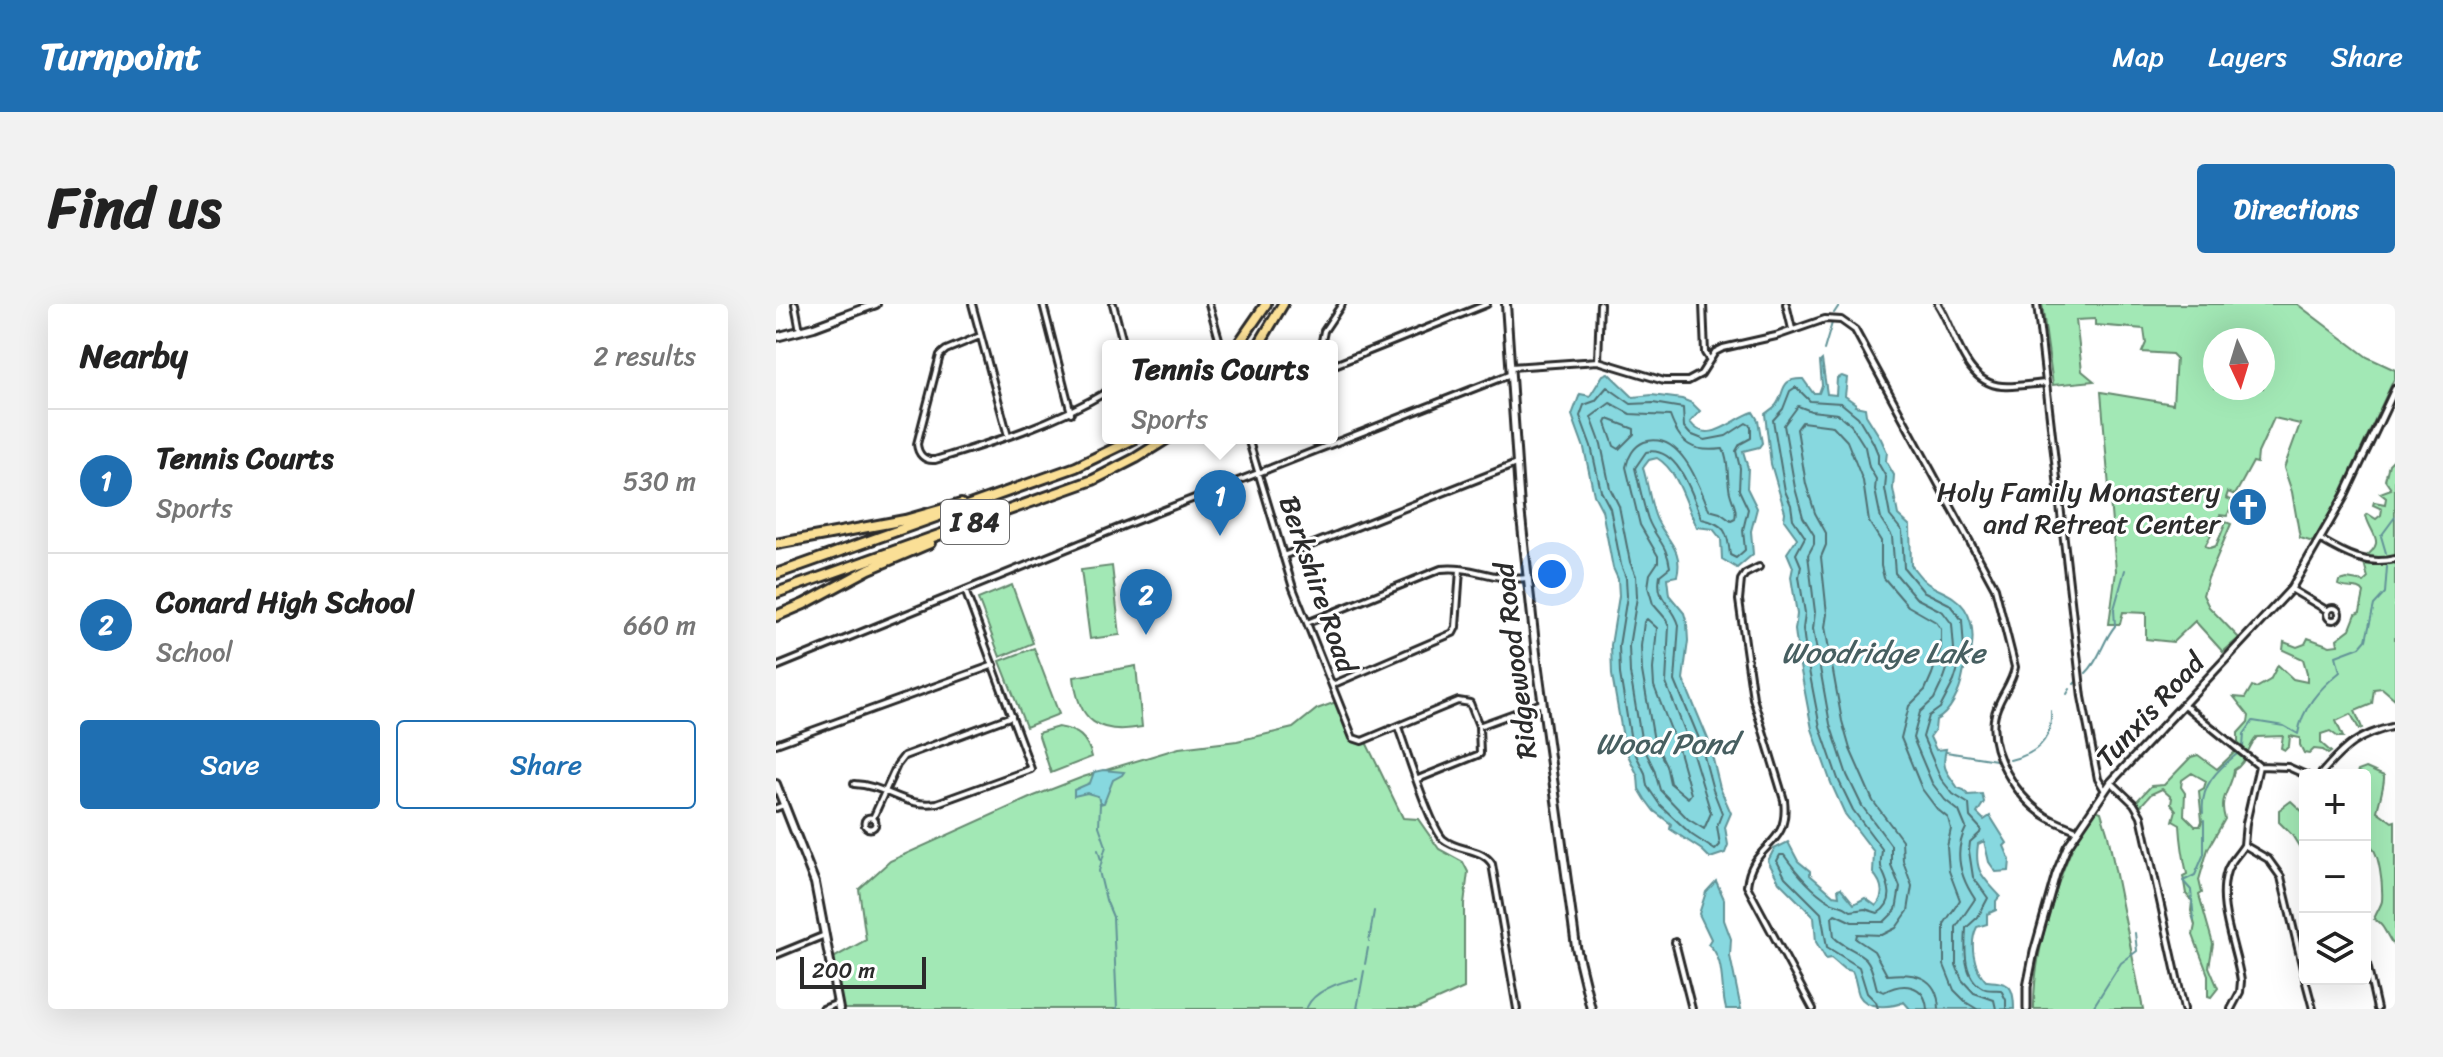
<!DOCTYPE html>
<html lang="en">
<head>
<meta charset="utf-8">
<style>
	:root { --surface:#fff; --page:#f2f2f2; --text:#222; --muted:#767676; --line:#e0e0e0; --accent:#1f6fb2 }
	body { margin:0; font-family:Sriracha,sans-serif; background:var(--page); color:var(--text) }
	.controls { position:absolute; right:24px; bottom:24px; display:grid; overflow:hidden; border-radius:8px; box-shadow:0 8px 32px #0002 }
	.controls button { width:72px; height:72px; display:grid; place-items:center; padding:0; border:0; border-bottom:2px solid var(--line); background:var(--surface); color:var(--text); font:40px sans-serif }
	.compass { position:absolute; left:1427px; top:24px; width:72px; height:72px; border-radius:50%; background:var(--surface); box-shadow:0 8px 32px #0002; rotate:176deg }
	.scale { position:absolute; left:24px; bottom:20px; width:126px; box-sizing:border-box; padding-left:8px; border:4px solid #2b2b2b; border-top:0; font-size:22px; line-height:28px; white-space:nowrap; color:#2b2b2b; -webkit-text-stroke:6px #fff; paint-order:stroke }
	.you { position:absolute; left:776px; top:270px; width:28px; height:28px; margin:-20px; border:6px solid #fff; border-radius:50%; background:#1a73e8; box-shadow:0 0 0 12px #1a73e833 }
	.badge { display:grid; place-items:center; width:52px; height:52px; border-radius:50%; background:var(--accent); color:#fff; font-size:26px; font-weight:700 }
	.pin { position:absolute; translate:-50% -66px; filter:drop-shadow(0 2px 4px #0008) }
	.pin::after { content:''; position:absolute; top:42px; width:28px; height:24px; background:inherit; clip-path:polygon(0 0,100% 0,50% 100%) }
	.popup { position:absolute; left:326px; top:36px; width:236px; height:104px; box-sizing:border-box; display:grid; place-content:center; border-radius:8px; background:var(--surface); filter:drop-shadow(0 2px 6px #0005); font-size:26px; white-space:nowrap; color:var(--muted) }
	.popup b { font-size:30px; color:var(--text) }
	.popup::after { content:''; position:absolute; left:50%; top:100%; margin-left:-16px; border:16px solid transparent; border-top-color:var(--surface) }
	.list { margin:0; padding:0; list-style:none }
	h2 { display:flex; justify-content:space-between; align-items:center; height:104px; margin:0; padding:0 32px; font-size:34px }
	h2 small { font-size:26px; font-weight:400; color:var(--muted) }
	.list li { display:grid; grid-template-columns:52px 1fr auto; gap:24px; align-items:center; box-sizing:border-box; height:144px; padding:0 32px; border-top:2px solid var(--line) }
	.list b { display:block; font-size:30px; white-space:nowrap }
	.list p { margin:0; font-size:26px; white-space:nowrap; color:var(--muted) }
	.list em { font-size:26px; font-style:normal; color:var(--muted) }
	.actions { display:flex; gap:16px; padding:24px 32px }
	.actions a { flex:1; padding:18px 0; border:2px solid var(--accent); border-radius:8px; text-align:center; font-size:28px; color:var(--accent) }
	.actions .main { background:var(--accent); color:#fff }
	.icon { flex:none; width:44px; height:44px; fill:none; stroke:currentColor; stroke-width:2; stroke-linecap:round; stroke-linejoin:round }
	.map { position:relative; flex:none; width:1619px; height:705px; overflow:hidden; border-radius:8px }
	header { display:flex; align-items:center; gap:48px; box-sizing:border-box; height:112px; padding:0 40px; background:var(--accent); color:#fff }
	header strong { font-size:38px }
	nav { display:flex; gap:44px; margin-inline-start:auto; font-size:28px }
	.intro { display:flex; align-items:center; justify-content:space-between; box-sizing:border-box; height:192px; padding:0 48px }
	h1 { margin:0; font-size:56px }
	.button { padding:20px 36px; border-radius:8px; background:var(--accent); color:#fff; font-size:28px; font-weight:700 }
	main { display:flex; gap:48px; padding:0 48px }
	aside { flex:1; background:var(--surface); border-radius:8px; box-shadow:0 8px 32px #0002 }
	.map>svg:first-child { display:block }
	.green { fill:#a2e8b5; stroke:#668a70; stroke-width:2; fill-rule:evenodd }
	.water { fill:#87d8df; stroke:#629397; stroke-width:2 }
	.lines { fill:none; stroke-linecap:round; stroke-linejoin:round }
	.shore { stroke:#507073; stroke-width:2 }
	.stream { stroke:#629397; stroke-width:2 }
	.minor-casing { stroke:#2b2b2b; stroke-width:10 }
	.tertiary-casing { stroke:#2b2b2b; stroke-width:11 }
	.secondary-casing { stroke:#2b2b2b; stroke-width:12 }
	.motorway-casing { stroke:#2b2b2b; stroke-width:14 }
	.minor { stroke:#fff; stroke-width:4 }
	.tertiary { stroke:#fff; stroke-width:5 }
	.secondary { stroke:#fff; stroke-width:6 }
	.motorway { stroke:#fadf96; stroke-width:8 }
	.labels { text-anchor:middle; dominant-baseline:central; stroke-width:6; stroke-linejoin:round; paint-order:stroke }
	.shield { fill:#fff; stroke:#6b6b6b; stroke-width:2 }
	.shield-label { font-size:26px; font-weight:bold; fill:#2b2b2b }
	.poi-label { font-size:28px; fill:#2b2b2b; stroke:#fff; text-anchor:end }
	.street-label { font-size:28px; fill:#2b2b2b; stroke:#fff }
	.water-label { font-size:30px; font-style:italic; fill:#475f61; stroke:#fff }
</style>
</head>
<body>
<header>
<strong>Turnpoint</strong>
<nav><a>Map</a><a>Layers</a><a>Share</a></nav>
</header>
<div class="intro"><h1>Find us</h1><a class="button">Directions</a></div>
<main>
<aside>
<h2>Nearby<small>2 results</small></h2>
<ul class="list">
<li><span class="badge">1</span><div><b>Tennis Courts</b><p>Sports</p></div><em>530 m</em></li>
<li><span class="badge">2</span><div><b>Conard High School</b><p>School</p></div><em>660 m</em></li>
</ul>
<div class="actions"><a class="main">Save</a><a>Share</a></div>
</aside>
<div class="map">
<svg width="1619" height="705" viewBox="0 0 1619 705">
	<rect width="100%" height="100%" fill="#fff"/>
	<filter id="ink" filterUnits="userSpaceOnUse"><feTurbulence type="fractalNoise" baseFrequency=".0125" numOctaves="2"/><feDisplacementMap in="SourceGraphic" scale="16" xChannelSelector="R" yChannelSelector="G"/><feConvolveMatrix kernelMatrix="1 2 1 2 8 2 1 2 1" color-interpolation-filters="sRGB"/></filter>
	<g filter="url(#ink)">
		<path class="green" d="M1266,0H1521L1591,53L1619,66V73L1559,201L1537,238L1524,234L1516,188L1508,164L1524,120L1498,114L1482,149L1481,159L1477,158L1459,191L1452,188L1450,194L1458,197L1451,212L1444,211L1439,221L1431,218L1428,226L1435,231L1429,242L1434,244L1440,242L1450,218L1455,220L1432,274L1427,291L1433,303L1463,334L1447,348L1419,317L1397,338L1370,335V309L1347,308L1344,320H1333L1340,267L1325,88L1397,100L1400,54L1396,50L1366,48L1370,39L1368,25L1319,21V15L1300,16L1306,67L1318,77L1277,81ZM1439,36H1487V84H1439Z
			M1619,154V395L1606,384L1598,385L1596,400L1579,407L1586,424L1583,425L1575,410L1560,417L1567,433H1562L1554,427L1545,430V439L1555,448L1552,450L1547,446L1538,445L1533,450L1528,449L1524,441V434L1514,432L1513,442L1509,446L1505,444L1507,432L1481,433C1471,443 1471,459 1458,466C1455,487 1442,492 1449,515L1432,545L1423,576L1426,589L1423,591L1437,640L1433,663L1442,684L1435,693L1432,692V671L1417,631L1419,621L1415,607L1416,597L1410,590L1407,572L1411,570C1407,552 1405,539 1404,521L1397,517L1400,506L1395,500L1396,494L1386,485L1375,490L1362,505L1358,500L1375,482L1388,481L1415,453L1422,451L1441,465L1462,445V429L1472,418L1473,412L1458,393L1469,394L1476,382L1480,384L1494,376L1502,361L1517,375L1531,378V369L1527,355L1507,346L1508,338L1521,343L1529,340L1532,334L1554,342L1562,341L1561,335L1574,325L1580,310L1584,308L1588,289C1584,281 1570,286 1562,281L1563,277L1571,275L1588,278L1592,274L1587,255C1611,237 1596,233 1590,212L1592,210L1600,215L1605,211L1606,205L1597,201L1598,198L1609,200L1610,194L1604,189L1615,185L1609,176L1613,160ZM1416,469L1430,477L1428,484L1423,487L1426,517L1424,522H1419L1408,511L1409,489L1405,483L1406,476Z
			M336,262L344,331L314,335L305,266Z
			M236,281L257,339L224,353L202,295Z
			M258,344L283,410L250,423L224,357Z
			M360,362L366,423C323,431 302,418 298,373Z
			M560,398L575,435L580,438H590L627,514L642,515L663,545L687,558L692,568L688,600V684L641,705H66L57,654L90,636L83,585L114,557L258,492L307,473L403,444L461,437L517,424L541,405Z
			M282,423C302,426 311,433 316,453L275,469L262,429Z
			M1590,464L1608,472C1609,480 1603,498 1601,507L1616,518L1619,517V643C1611,634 1609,621 1598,615C1600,609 1605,602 1606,597C1607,583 1604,546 1592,539L1594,534L1589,520L1592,513L1589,509V471H1580L1582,467Z
			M1515,497L1529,510V552L1516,531L1503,518V506Z
			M1317,505L1325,508L1332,531L1367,705H1258C1257,645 1285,556 1317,505Z"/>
		<path class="water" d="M1046,56L1051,90L1060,91L1061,74L1066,72L1071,74L1069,92L1080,100L1079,102L1089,104L1090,111L1105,135L1111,148L1110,157L1118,171L1117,185L1122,211L1134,222L1135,261C1140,267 1145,275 1151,279C1159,285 1170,288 1178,294C1196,306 1199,329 1195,348C1194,356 1188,363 1187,371C1184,388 1174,409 1160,416L1159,426L1154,433L1160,446L1170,445C1165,465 1171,468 1182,484L1188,486L1192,491L1206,490L1208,498L1201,509L1208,516L1214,512L1231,539L1228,542L1234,556L1233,567L1220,568L1213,558L1208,537L1202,540C1198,568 1207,573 1224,592L1220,597V606L1211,610V620L1201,623C1193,639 1197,663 1210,677C1232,679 1238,679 1238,705H1134L1128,698C1114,704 1090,705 1083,691C1080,683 1080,675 1076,667L1068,665L1055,654L1050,655L1040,638L1038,613L1003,578L992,557L998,545L1012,538L1022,557L1034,567V571L1057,591L1063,592L1062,585L1065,584L1078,600L1089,594L1100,602C1109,591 1106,579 1097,569L1098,548L1069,510L1055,479L1036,425L1023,357L1019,326L1021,310L1015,273L1017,263L1011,249L1021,234L1008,216L1009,208L995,160L989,110C990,109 999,103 1000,101C1010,88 1003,74 1027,75L1037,89H1043L1046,81L1044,58Z
			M832,69L857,93L876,91L906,95L916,99L924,107L914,118C932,143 957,114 977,108L982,116L986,139L983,143L967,147L972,164L971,184L981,204L975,227L977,250L961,264L946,255L945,235L937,225L921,223C910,201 903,167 881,154L873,156L867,164C872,180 874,199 880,214C889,235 908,245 901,272L891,274L893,291L908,309L911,320L912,337L907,375L932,435L944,484L955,509L949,523L952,541L949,549L934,554L926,546L894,525L895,520L878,507L869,495L863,485L862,472L849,445L836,371L835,341L843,292L842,275L837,264L826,206L818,191L808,144L796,111L804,90L814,92L827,71Z
			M327,466L348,468L346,471L337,476L328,499L324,500L322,492L311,489L298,492V486L314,479L318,468Z
			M940,577L948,595V616L955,635L954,652L965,705H950C944,685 950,654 932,640L935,635L923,610L930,588Z"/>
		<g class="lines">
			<path class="shore" d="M831,83L855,100L877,99L907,104L908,123L914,130L929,136L950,132L970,119L975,122V134L964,140L960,147L964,164L963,186L972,205L967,226L969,246L960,254L954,251C952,228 949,220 926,215C917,192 902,141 870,148L859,164C863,180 867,200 872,215C879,234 891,240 894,263L884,271C879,298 897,299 903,321L899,377L924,437L937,486L946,509L941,522L944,541L939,546L916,531L884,501L871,482L869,469L856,443L844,370L843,342L851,292L850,274L845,261L834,204L825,187L815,142L804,112L808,101L819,97Z
				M834,99L854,110L894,112C904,140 916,149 947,145C953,158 951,169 953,183C954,196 962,202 959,215L955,217L944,209L933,206C923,180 904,126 868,138C858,142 852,153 850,163L864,221L882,252V258L874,270L872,283L877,300L890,315L893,322L890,379L914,440L935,509L928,525L912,515L884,486L878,465L866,440L854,369L853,342L861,293L860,272L854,258L843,202L834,184L825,140L815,113Z
				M832,115L858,125V130L843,145L838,142L830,119Z
				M871,315L881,324L877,365L878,382L902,444L915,490L912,494L894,479L890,461L878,437L866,367L865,342L868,318Z
				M1102,705L1100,698L1091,689L1083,663L1051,643L1045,609L1009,573L1001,557L1004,551H1008C1020,568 1035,586 1053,597C1061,602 1065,599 1075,607L1089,605L1102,609C1120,598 1113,581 1106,566C1103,560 1106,552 1106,545L1077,506L1062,475L1044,423L1031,356L1027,325L1029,309L1023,273L1025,262L1020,250L1029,233L1017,215L1015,201L1009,187L997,116L1007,105L1014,87L1020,83L1034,97L1065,99L1082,113L1097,138L1102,150V159L1110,173L1109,185L1114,212L1126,227L1128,264L1147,287L1173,300L1186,316L1188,345L1178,377L1164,404L1153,412L1147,433L1165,475L1177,490L1193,500L1194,513L1205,525L1204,529L1194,538L1193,547L1197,573L1212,594L1202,613L1190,624C1189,643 1186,673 1207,684C1212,687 1220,685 1225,686L1230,696V705
				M1151,705C1149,679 1126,678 1108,688L1101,685C1098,676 1097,663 1090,655C1081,646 1067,643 1058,633L1056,613L1059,610L1076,618H1108L1120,606L1124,583L1115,561V541L1086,502L1071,471L1054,420L1037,325L1039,308L1032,251L1038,240V231L1027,213L1019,184L1008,121L1022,102L1035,107L1062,110L1075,121L1089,143L1093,163L1100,175L1099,186L1105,215L1116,232L1119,269L1140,294L1167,308L1176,320L1178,345L1168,374L1158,395L1144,408L1137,434L1156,479L1169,496L1183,507L1190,524C1177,549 1184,573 1199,595L1180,623V661L1186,676L1198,689L1218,696L1220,705
				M1163,705C1162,671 1137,668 1111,671L1098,647L1080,635L1081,630L1106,631L1120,624L1132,607L1136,582L1127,557L1126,536L1097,497L1074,445L1066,417L1049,323L1051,310L1045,253L1050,241V229L1039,209L1030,180L1021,125L1026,118L1057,122L1071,137L1087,177L1093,218L1105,237V262L1108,274L1132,302L1160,318L1165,325V343L1156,370L1149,386L1133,402L1125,434L1146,485L1161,505L1172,514L1175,525L1171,543L1173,567L1184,596L1168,620V661L1178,686L1191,699L1201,705"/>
			<path class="stream" d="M1058,9L1064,0
				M1048,46L1056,19
				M1610,249L1605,232L1619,213
				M1310,369C1324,356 1327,336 1339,322L1338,305L1349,266
				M1298,380L1301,377
				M1291,390L1294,385
				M1467,443L1468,430L1477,417L1508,422L1522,430C1526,404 1543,385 1564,368L1560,352L1584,343L1590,336L1598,301L1609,289L1611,263
				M1170,448L1220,456
				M1234,456C1261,450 1277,436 1275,407
				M324,500L323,522L330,542L323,567L330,596L337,613L341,705
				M1427,509C1424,482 1441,466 1461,450
				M322,546L325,556
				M1418,616L1415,586L1407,577L1419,571L1428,550V516
				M593,637L598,607
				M589,660L592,644
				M531,703C537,688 564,677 581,675
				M581,705L588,667
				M1316,705L1345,659L1361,647L1359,629"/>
			<defs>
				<path id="minor" d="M19,0L24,27
					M196,0L232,132
					M267,0L295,109
					M337,0L348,42
					M433,0L445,42
					M927,0L929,49L933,55
					M1010,0L1016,25
					M1162,0C1180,27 1187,79 1226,82C1240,83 1256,80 1270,79
					M1261,0L1306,393L1322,475L1328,485
					M204,32L170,46L164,51L141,140C142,150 148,157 159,156C219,138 278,119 332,87
					M545,42L548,27L566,0
					M822,57L824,0
					M556,62L711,0
					M735,63L822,57L888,77H912L925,70L939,48L947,44L1000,32L1049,15L1065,16L1079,26L1219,284L1239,363C1236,382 1220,396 1218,415C1213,449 1241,493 1268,511C1278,518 1291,522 1302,527
					M472,134L517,284L577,434L586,437L682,397L694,399L703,422
					M1545,236C1569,250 1590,262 1619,255
					M507,252L740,160
					M983,263L969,270L965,276L963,296L977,394L1008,496C1014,545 976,537 971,582L1037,705
					M1515,285L1552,307
					M1551 310a6 6 0 1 1 12 0a6 6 0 1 1-12 0Z
					M531,319L665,265C695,261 720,278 751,274
					M0,363L347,222L735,70
					M556,381L677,329L680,323L684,265
					M1408,401L1483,462L1512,463L1530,471
					M622,423C630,445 654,522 667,535C682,548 705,543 716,560L741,705
					M0,440L218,361
					M1483,462L1470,519L1468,541L1492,555L1505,573L1529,673
					M1544,471C1569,442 1581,431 1619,422
					M642,475L704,450L703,422L766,399
					M1335,478L1358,500L1365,512L1408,705
					M78,480C110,481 128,504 161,499L255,465L189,286
					M0,504L8,501
					M88.5 519a5.5 5.5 0 1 1 11 0a5.5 5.5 0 1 1-11 0Z
					M97,514L121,461L128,452L236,412
					M899,638L916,705
					M0,651L49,631
					M1589,651L1601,705
					M1529,675L1537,705
					M47,705L62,699
					M1455,705L1464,688L1465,677C1460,642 1440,602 1451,567C1455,556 1463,550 1468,541"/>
				<path id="tertiary" d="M1251,705V683L1258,648L1280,570L1291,543L1335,478L1515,285L1569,191L1619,85"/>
				<path id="secondary" d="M730,0L744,204L761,358L800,643L815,705
					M0,33L38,23L100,0
					M0,480L39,579L63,705"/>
				<path id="motorway" d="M461,42L490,0
					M482,42L507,0
					M0,240L129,216L185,200
					M0,270L300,163L360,134
					M0,289L317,176L360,154L392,134
					M0,312L28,300L93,265L154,239"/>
			</defs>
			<use href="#minor" class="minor-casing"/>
			<use href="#tertiary" class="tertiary-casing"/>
			<use href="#secondary" class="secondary-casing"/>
			<use href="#motorway" class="motorway-casing"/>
			<use href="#minor" class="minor"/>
			<use href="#tertiary" class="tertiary"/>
			<use href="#secondary" class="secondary"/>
			<use href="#motorway" class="motorway"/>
		</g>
	</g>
	<defs>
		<symbol id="church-disc" viewBox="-11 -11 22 22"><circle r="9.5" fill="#1f6fb2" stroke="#fff"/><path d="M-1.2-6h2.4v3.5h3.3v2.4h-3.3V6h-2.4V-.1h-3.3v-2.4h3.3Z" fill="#fff"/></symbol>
	</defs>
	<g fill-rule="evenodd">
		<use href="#church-disc" x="1450" y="181" width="44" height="44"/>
	</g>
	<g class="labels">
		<rect class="shield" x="165" y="196" width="68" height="44" rx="6"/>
		<g class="shield-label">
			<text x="199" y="218">I 84</text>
		</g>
		<g class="poi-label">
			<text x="1444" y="187">Holy Family Monastery<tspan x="1444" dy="32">and Retreat Center</tspan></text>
		</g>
		<g class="street-label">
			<text transform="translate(542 280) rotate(71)">Berkshire Road</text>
			<text transform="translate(739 357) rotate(-97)">Ridgewood Road</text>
			<text transform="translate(1374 406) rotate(-47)">Tunxis Road</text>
		</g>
		<g class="water-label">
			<text x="1107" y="349">Woodridge Lake</text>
			<text x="890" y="440">Wood Pond</text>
		</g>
	</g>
</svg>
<div class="controls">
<button>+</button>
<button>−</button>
<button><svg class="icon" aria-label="layers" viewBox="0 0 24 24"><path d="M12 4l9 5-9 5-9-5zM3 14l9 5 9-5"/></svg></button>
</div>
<svg class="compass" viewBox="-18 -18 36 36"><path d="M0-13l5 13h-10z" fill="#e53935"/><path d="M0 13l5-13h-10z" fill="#767676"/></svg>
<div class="scale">200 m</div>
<div class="you"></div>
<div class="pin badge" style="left:444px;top:232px">1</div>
<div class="popup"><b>Tennis Courts</b>Sports</div>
<div class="pin badge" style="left:370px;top:331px">2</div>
</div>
</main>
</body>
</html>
